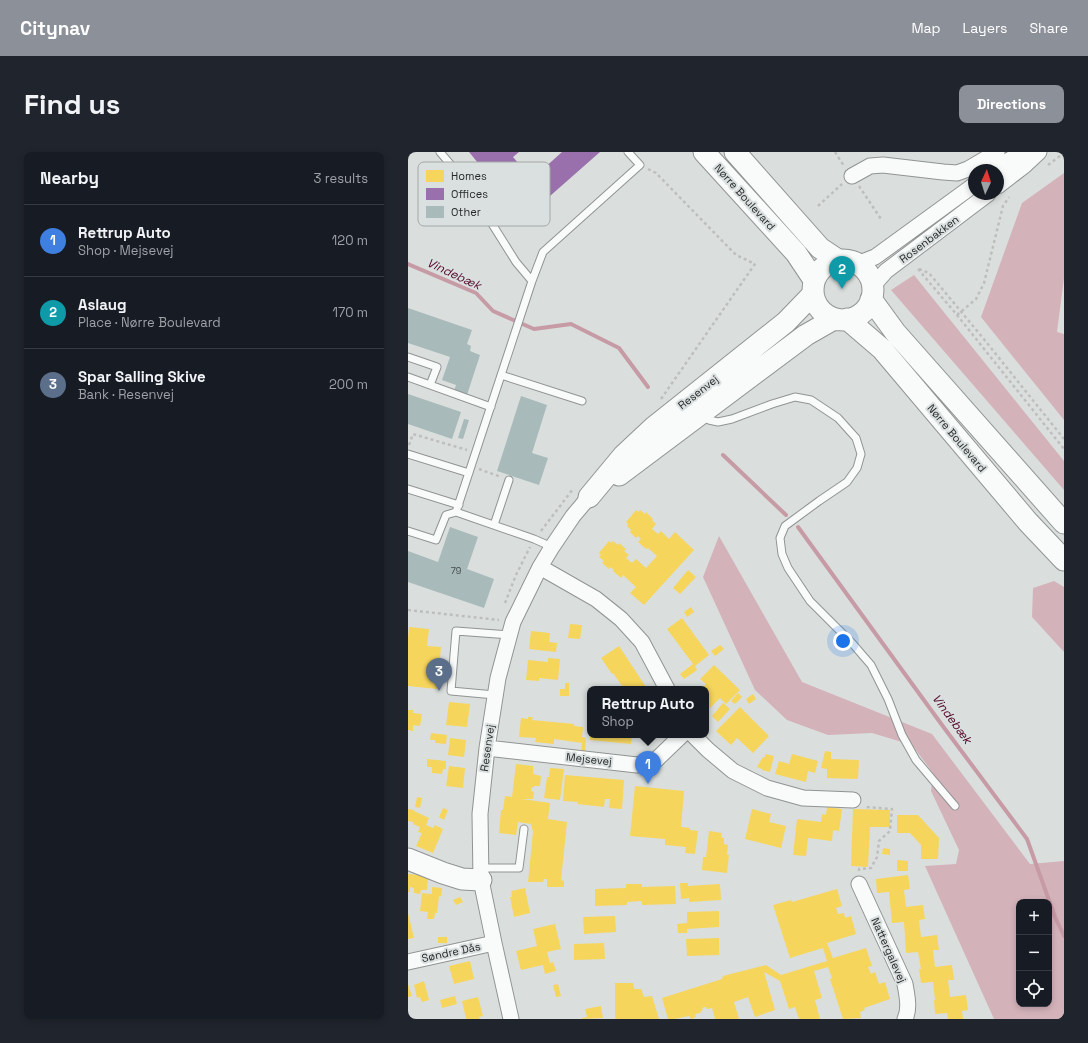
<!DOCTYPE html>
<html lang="en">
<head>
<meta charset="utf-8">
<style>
	:root { --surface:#171b24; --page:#20242c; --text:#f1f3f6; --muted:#9ea1a6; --line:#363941; --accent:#8c9099 }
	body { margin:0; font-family:"Space Grotesk",sans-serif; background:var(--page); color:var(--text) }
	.controls { position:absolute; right:12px; bottom:12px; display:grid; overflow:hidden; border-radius:8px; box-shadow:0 2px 6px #0003 }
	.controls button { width:36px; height:36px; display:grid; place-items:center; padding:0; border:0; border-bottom:1px solid var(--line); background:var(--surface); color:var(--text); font:20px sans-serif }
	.compass { position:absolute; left:560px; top:12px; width:36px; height:36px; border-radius:50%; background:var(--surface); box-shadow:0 2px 6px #0003; rotate:4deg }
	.you { position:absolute; left:435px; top:489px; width:14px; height:14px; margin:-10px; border:3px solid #fff; border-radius:50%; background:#1a73e8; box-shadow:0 0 0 6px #1a73e833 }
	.badge { display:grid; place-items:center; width:26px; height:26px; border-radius:50%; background:var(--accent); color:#fff; font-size:13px; font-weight:700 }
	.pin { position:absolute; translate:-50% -33px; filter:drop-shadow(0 1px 2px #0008) }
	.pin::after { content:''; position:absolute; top:21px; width:14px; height:12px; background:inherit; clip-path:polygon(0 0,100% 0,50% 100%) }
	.popup { position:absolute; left:179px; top:534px; width:122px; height:52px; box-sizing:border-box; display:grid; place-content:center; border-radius:8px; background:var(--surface); filter:drop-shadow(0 1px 3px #0005); font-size:13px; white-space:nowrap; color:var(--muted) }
	.popup b { font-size:15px; color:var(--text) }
	.popup::after { content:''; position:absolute; left:50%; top:100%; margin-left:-8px; border:8px solid transparent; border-top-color:var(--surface) }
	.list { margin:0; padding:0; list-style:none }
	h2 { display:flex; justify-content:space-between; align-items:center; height:52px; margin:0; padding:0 16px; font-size:17px }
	h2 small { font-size:13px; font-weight:400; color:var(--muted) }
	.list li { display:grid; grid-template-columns:26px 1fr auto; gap:12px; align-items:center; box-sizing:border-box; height:72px; padding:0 16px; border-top:1px solid var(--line) }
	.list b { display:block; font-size:15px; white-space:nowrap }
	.list p { margin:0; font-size:13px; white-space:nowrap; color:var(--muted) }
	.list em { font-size:13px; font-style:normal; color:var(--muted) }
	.icon { flex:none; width:22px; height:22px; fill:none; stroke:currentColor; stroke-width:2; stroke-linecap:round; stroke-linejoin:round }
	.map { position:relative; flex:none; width:656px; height:867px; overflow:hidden; border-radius:8px }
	header { display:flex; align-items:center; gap:24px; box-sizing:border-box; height:56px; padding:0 20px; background:var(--accent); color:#fff }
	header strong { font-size:19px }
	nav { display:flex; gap:22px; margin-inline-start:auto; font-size:14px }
	.intro { display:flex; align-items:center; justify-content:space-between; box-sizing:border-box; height:96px; padding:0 24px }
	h1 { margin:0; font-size:28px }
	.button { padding:10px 18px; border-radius:8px; background:var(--accent); color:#fff; font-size:14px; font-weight:700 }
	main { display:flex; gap:24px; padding:0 24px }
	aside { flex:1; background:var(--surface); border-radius:8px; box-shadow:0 2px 6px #0003 }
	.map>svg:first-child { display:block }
	.forest { fill:#d4b2ba; fill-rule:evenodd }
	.homes { fill:#f6d55c }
	.offices { fill:#9970ab }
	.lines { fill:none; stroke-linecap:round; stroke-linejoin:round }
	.stream { stroke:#c79ba6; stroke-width:4 }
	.building { fill:#a8bab9 }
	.lane-casing { stroke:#909493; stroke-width:9 }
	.street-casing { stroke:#909493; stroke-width:17 }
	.secondary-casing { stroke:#909493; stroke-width:23 }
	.path { stroke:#bebebe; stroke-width:2.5; stroke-dasharray:3 3; stroke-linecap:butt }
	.lane { stroke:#f9fafa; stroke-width:7 }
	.street { stroke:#f9fafa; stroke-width:15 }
	.secondary { stroke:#f9fafa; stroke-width:21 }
	.labels { text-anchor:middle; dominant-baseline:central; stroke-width:4; stroke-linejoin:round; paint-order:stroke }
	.number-label { font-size:9px; fill:#474d4d }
	.street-label { font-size:11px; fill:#272929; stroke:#d9e0df }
	.water-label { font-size:12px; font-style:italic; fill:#540225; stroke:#d9e0df }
	.key { fill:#d9e0df; stroke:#a4a9a8; stroke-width:1 }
	.key-label { font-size:11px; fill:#272929 }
</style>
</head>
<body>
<header>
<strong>Citynav</strong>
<nav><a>Map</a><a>Layers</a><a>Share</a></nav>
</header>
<div class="intro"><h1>Find us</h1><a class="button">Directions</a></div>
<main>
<aside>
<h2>Nearby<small>3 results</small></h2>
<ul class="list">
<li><span class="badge" style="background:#3f7fe0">1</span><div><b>Rettrup Auto</b><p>Shop · Mejsevej</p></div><em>120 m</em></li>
<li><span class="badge" style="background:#0f9aa8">2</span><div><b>Aslaug</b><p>Place · Nørre Boulevard</p></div><em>170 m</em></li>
<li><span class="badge" style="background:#5c6f8a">3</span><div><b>Spar Salling Skive</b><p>Bank · Resenvej</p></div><em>200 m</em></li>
</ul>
</aside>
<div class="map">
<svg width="656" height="867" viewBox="0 0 656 867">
	<rect width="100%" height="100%" fill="#dadfde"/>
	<path class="forest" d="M656,21V126L649,180L656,182V268L573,165L614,51Z
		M506,123L656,309V338L483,138Z
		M311,384L394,530L524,582L622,712L656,709V867H586L517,714L548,712L551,698L523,639L525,621L504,593L464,581L420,583L379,568L347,538L295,425ZM611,750H641V852H611Z
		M646,429L656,435V500L624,465L625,436Z"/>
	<path class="homes" d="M228,358L230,360L232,358L237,362L238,360L245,367L244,368L248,372L244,377L250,382L253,379L261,387L267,380L286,398L236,453L222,441L228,435L215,423L213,426L205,419L206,418L202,415L201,417L194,411L196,409L191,405L193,403L191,401L201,389L203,391L205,389L210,393L211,391L218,397L216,399L221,403L218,406L224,411L228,407L238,416L249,404L240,396L238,397L230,390L233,387L230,384L228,386L222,380L223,378L219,374L220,372L218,370Z
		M280,418L288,425L272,442L265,436Z
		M283,455L286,460L279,465L276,460Z
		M274,466L301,503L287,514L289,518L276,527L272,522L285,512L259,477Z
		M162,472L174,473L172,487L160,486Z
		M1,475L21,477L19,494L33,495L31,518H36L35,526L30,525L29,537L0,534V486Z
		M123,479L142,481L141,490L149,491L148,500L121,497Z
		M312,493L316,497L307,504L303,499Z
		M211,494L238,535L235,537H218L216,533L214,534L205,521L204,522L193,506Z
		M140,506L152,507L150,528L131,526V529L118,528L120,508L140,510Z
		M306,513L332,538L318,552L312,546L302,556L298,553V537H294L298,532L292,527Z
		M157,531H161V544H152V537H157Z
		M330,541L334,545L327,552L323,549Z
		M345,542L348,547L341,552L338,547Z
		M41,550L62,552L59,575L38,573Z
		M315,551L322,557L310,570L304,564Z
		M181,555H182V577H179Z
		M332,555L361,584L345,601L329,586L323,593L308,579Z
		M0,558H5V561L14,562L12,574L5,573V579L0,578Z
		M120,565H125L124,568L166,572V574L175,575L174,585L178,586L177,600L173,599L174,591L146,587V592L127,590L128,586L111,585L113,566L120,567Z
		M23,581L39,583L38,592L27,591V588H22Z
		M182,583H224L223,592L182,588Z
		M42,586L58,588L56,605L40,603Z
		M417,599L423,600V607L451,608L450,627L419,626V617L413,616Z
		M357,602L366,604L362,620L354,618V617L349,615L355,605H357Z
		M384,602L410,609L407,621L400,619L398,630L367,622L371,609L381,612Z
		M19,607L38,609V617H35L34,622L24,621V615H19Z
		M108,612L125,614V622L133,624L132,634H126V636L124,635L123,639L126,640L125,647H114L142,651L140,667L159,670L153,728L156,729V735H139V727H136L135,730H120L125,680L123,672L110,670L108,683L91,681L93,658H95L97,644L104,645Z
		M41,614L57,616L55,636L38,634Z
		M142,616L156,617L152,648L136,646L139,625H141Z
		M157,623L216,628L214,657L201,656L202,647H197L196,655L169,652L170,650L155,649Z
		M227,634L276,639L273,675L282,676V678L290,679L287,702L277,701L278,695L257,693V687L222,684Z
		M9,645L14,646L12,656L7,655Z
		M419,655L434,657L431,679L425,678L424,689L400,686L398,704L385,703L389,667L413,670L414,662L418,663Z
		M35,656L40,658L36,668L31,665Z
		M0,657L6,658V659L21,666L18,673L25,676L27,673L35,677L25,701L8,694L14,681L10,680L12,675L5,672V670L0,669Z
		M344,657L363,662L361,670L378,674L373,696L337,687Z
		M445,657L482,658V675H462L460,715L443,714Z
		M489,663H510L531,686L530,707H513V693L502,681H489Z
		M301,679L314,681L313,685L316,686V692L320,693L319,703H321L319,721L294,718L295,705H298Z
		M475,696L482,697V703L474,702Z
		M489,708L500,709V719H489Z
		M0,722L11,723L20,726L19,738H13L12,742L6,741V736L2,735V740H0Z
		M500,723L502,737L496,738L498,755L515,753L517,767L511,768L513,785L529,783L531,798H525L527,815L544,813L546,828H540L542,845L558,843L560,858L554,859L555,867H540L539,861L527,862L526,848H527L525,830L513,831L511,817H513L510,800L498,801L496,770L484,771L481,740L469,741L468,727Z
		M272,731H280V734L312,732L313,748L281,750V746L273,747Z
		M218,732H234V735L267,734L268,752L234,753V749L219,750V753L187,754V737L218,736Z
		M24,735L34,736L33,744H31L29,761H27L26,767H19L20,760L12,759L14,741L24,742Z
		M117,736L122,761L106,765L102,745H104L103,739Z
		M429,737L434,754L428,756L430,762L436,761L437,766L443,764L448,782L419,791L425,806L458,796L464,814L460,815L463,822L467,820L471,832L477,830L482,847L456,856L457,858L452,860L453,866L435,867L422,827L424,826L420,815L406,819L414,846L407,848L412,867H391L387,855L381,857L372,829L356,820L367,858L347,865L340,845L326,850L331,867H307L304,856L299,857L298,855L294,856L295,857L292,861L287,862L288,865L283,867L281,864L267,867H260L254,846L314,827L315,824L358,813L373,823L419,809L415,796L382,806L365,753L383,748L384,750Z
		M52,745L55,750L48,753L45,748Z
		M311,759V775L279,777V781H270L269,772L279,771V760Z
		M0,761L6,786L0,787Z
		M207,764L208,780L176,782L175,765Z
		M147,772L153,797L139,800L142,811L145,810L148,819L137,822L135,813L113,818L108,799L129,794L125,777Z
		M30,785H39V791H30Z
		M311,786V803L279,804L278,787Z
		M196,791L197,807L166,808V792Z
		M62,809L66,827L46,832L41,814Z
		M16,829L21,848L14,850L12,845L9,846L6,833Z
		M207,831H225L226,837H233L236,845L244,844L251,867H207Z
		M0,832L4,844L0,845Z
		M150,832L153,844L148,845L145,833Z
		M47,844L49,852L34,856L32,848Z
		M70,845L75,864L71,865L72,867H58L54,849Z
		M193,854L195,866L174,867V866L179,865L177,857Z"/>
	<path class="offices" d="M61,0H111L105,5L124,27L154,0H192L117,66L100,47L117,32L105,19L89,32L79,21L73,25L65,15L70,11Z"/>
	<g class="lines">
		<path class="stream" d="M0,112L68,141L85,159L126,177L163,172L211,196L240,235
			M315,303L378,363
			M390,375L534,573L619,687L647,765L656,784"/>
	</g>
	<path class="building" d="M0,156L64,178L59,192L63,194L62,199L72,203L59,243L46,239L48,233L34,228L42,205L0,191Z
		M0,242L53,260L44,287L0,272Z
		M113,244L139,253L124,301L140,306L131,333L89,319Z
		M56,267L61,268L55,287L50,286Z
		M42,375L70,385L59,417L86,427L76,456L0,430V399L30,410Z"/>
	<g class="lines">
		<defs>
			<path id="lane" d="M32,0L59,32L108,110L124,129
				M0,205L29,215L22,233
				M93,223L174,249
				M0,225L83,255
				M296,262L301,268L310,270L324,267L364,252L387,245L403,248L430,266L448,286L453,302L449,316L439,330L411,349L377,374L372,386L374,402L380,416L402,449L444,491L463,513L480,547L494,583L508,608L547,654
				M0,302L61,321
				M0,337L51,353
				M86,373L101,328
				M0,379L28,388L38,363L48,360
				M144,395L126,387L48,360L124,129L135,100L232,13L220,0
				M87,543L43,539L48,479L102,483
				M73,716H111L116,677"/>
			<path id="street" d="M587,18L601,8L616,0
				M444,24L462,14L475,13L535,20L549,21L560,17L589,0
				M590,34L616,14L631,0
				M449,112L467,105L566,33
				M464,135L478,119L580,42
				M132,415L188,447L213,467L234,490L259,537
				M285,583L300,598L325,619L359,636L395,646L445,648
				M79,596L229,613L248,608L274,583
				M451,732L497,832C499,844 502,856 497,867
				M0,810L86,791
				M103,867L86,791L73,728L72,662L79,596L90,526L105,470L132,415L144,395L165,364L181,345"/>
			<path id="secondary" d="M296,0L388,101L406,128
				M327,0L412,96L430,108
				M405 138a30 30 0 1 1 60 0a30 30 0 1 1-60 0Z
				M463,147L487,180L656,371
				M439,167L474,197L620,370L656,408
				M211,323L398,183L426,167
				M181,345L215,304L246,275L378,170L405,142
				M0,707L35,721L54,727L73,728"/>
		</defs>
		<use href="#lane" class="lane-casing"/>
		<use href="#street" class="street-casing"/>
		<use href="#secondary" class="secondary-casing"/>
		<path class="path" d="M427,0L436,14
			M640,13L656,1
			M240,17L248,21L328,103L339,108L346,112
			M451,34L473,67
			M410,54L434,32
			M510,117L549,163L656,297
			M511,117L521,121L575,186L656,287
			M549,163L568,147L576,131L595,54L601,45
			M253,247L349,109
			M1,293L5,282L59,298
			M71,317L93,325
			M133,379L165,337
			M97,451L108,423L122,395
			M0,458L91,468
			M451,719V717L463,716L469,705L471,689L482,679L484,657L457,655"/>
		<use href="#lane" class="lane"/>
		<use href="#street" class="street"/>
		<use href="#secondary" class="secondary"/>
	</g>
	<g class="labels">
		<g class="number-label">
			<text x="48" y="419">79</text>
		</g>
		<g class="street-label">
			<text transform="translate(337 45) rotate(48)">Nørre Boulevard</text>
			<text transform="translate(521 87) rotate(-37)">Rosenbakken</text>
			<text transform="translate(290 240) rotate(-38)">Resenvej</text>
			<text transform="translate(549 286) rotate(50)">Nørre Boulevard</text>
			<text transform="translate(79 596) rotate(-82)">Resenvej</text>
			<text transform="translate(181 607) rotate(6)">Mejsevej</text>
			<text transform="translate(481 798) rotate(66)">Nattergalevej</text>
			<text transform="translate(43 800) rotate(-12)">Søndre Dås</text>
		</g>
		<g class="water-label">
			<text transform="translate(46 122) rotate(25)">Vindebæk</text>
			<text transform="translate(544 567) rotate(54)">Vindebæk</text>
		</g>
	</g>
	<rect x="10" y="10" width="132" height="64" rx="6" class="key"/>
	<rect x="18" y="18" width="18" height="12" fill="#f6d55c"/>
	<rect x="18" y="36" width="18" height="12" fill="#9970ab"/>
	<rect x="18" y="54" width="18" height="12" fill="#a8bab9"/>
	<g class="key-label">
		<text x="43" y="28">Homes</text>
		<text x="43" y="46">Offices</text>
		<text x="43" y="64">Other</text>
	</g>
</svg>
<div class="controls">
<button>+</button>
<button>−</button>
<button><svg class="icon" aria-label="locate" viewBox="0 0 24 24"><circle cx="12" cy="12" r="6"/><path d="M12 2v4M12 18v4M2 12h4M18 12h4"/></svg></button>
</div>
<svg class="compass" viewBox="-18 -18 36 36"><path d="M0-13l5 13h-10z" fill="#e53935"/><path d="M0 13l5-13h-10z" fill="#9ea1a6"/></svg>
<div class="you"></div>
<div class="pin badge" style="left:240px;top:632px;background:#3f7fe0">1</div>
<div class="popup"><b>Rettrup Auto</b>Shop</div>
<div class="pin badge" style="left:434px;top:137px;background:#0f9aa8">2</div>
<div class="pin badge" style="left:31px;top:539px;background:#5c6f8a">3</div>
</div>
</main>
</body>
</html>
